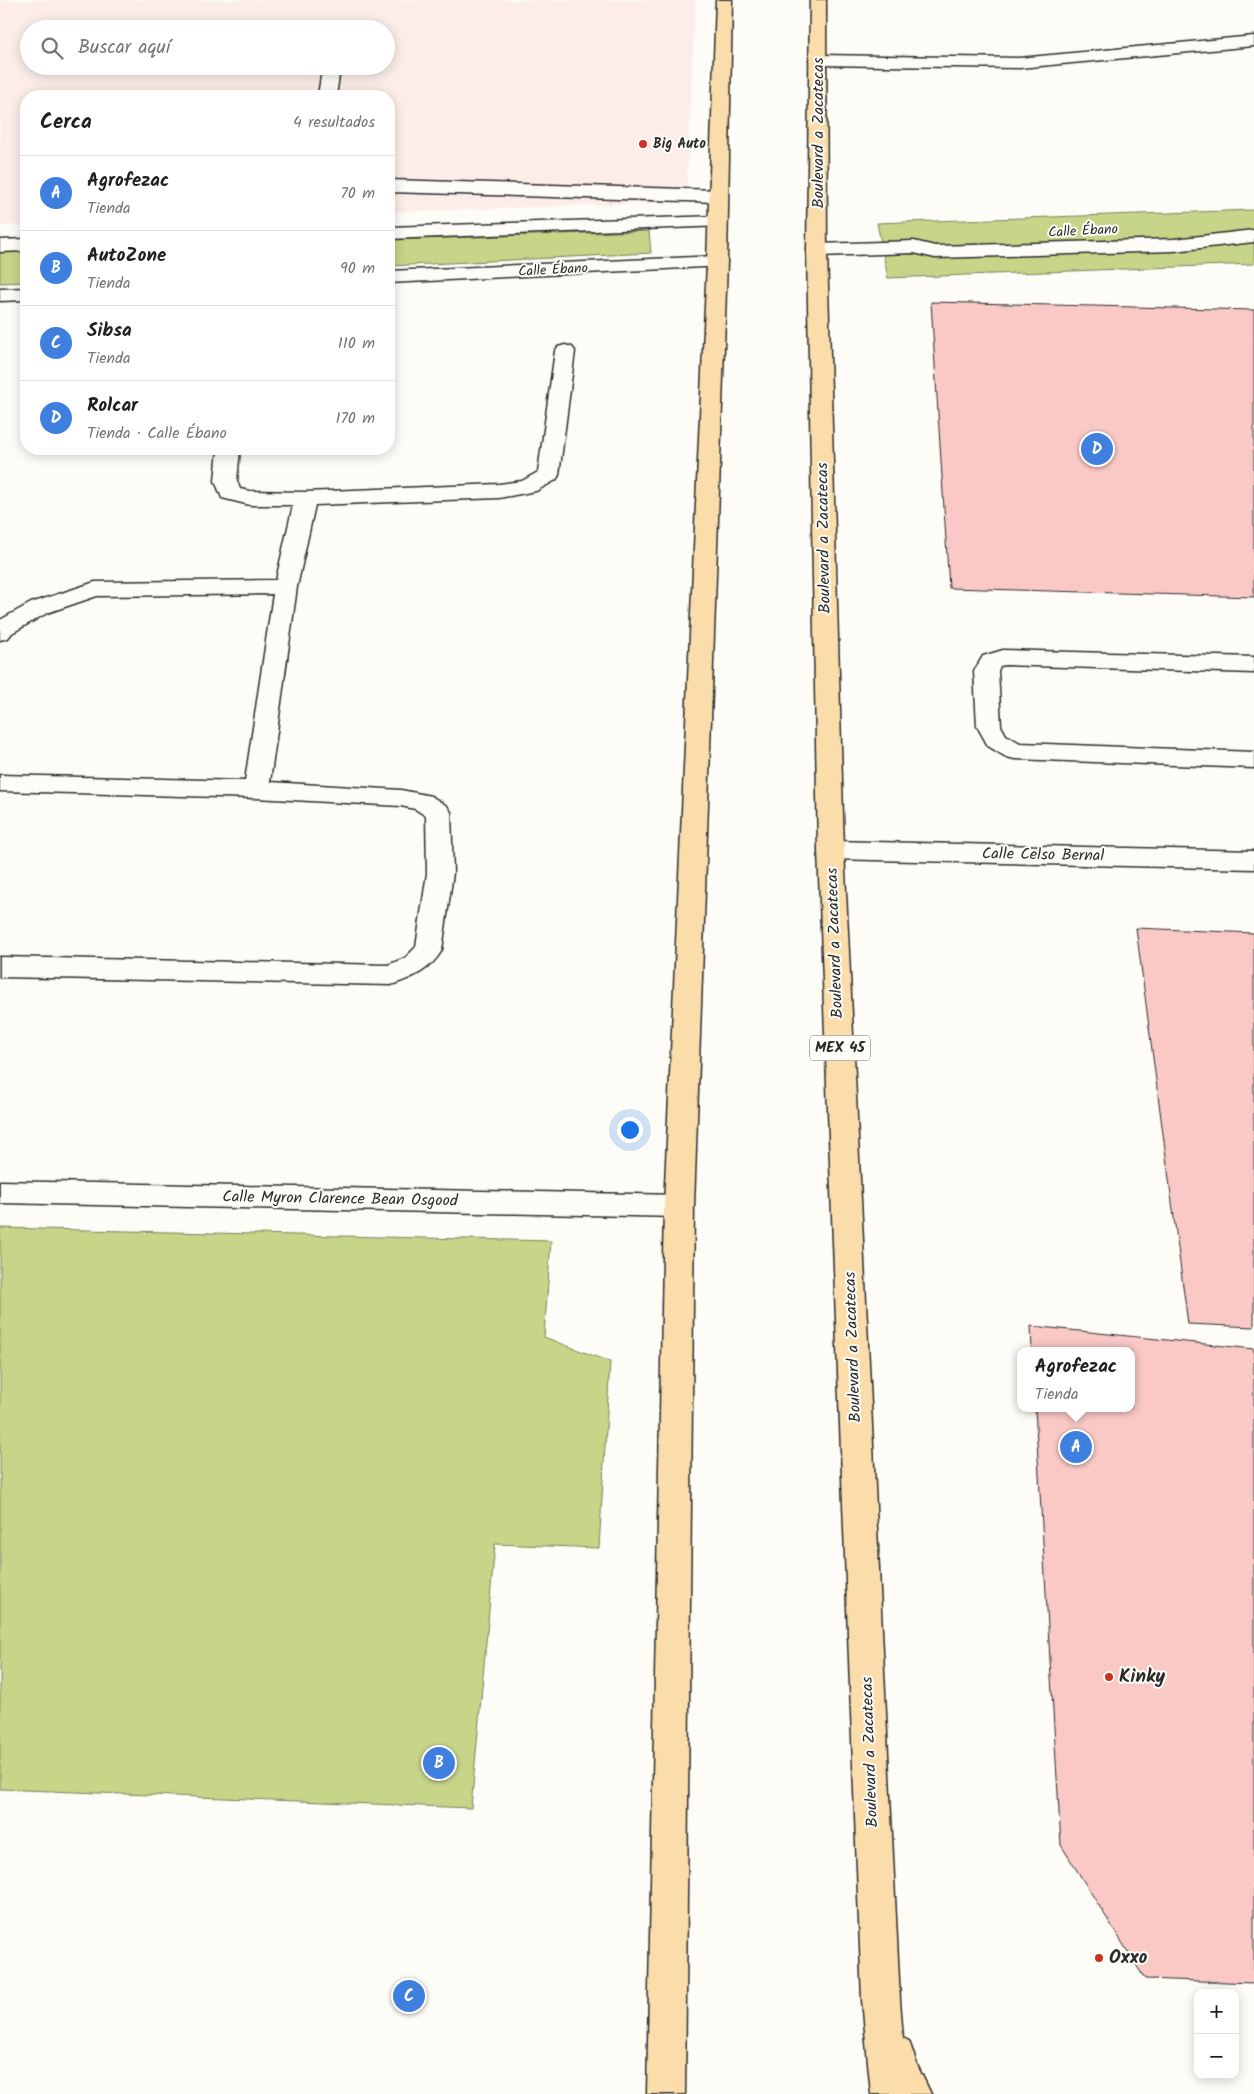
<!DOCTYPE html>
<html lang="es">
<head>
<meta charset="utf-8">
<style>
	:root { --surface:#fff; --page:#f6f6f6; --text:#202124; --muted:#757577; --line:#e0e0e0; --accent:#2563eb }
	body { margin:0; font-family:Kalam,sans-serif; background:var(--page); color:var(--text) }
	.controls { position:absolute; right:15px; bottom:15px; display:grid; overflow:hidden; border-radius:10px; box-shadow:0 2px 12px #0003 }
	.controls button { width:45px; height:45px; display:grid; place-items:center; padding:0; border:0; border-bottom:1px solid var(--line); background:var(--surface); color:var(--text); font:25px sans-serif }
	.you { position:absolute; left:629px; top:1129px; width:18px; height:18px; margin:-12px; border:4px solid #fff; border-radius:50%; background:#1a73e8; box-shadow:0 0 0 8px #1a73e833 }
	.badge { display:grid; place-items:center; width:32px; height:32px; border-radius:50%; background:var(--accent); color:#fff; font-size:16px; font-weight:700 }
	.pin { position:absolute; translate:-50% -50%; border:2px solid #fff; box-shadow:0 1px 5px #0006 }
	.popup { position:absolute; left:1017px; top:1347px; width:118px; height:65px; box-sizing:border-box; display:grid; place-content:center; border-radius:10px; background:var(--surface); filter:drop-shadow(0 1px 4px #0005); font-size:16px; white-space:nowrap; color:var(--muted) }
	.popup b { font-size:19px; color:var(--text) }
	.popup::after { content:''; position:absolute; left:50%; top:100%; margin-left:-10px; border:10px solid transparent; border-top-color:var(--surface) }
	.list { margin:0; padding:0; list-style:none }
	h2 { display:flex; justify-content:space-between; align-items:center; height:65px; margin:0; padding:0 20px; font-size:21px }
	h2 small { font-size:16px; font-weight:400; color:var(--muted) }
	.list li { display:grid; grid-template-columns:32px 1fr auto; gap:15px; align-items:center; box-sizing:border-box; height:75px; padding:0 20px; border-top:1px solid var(--line) }
	.list b { display:block; font-size:19px; white-space:nowrap }
	.list p { margin:0; font-size:16px; white-space:nowrap; color:var(--muted) }
	.list em { font-size:16px; font-style:normal; color:var(--muted) }
	.icon { flex:none; width:28px; height:28px; fill:none; stroke:currentColor; stroke-width:2; stroke-linecap:round; stroke-linejoin:round }
	.map { position:relative; flex:none; width:1254px; height:2094px; overflow:hidden }
	.search { position:absolute; background:var(--surface); box-shadow:0 2px 12px #0003; left:20px; top:20px; width:375px; height:55px; display:flex; align-items:center; gap:12px; box-sizing:border-box; padding:0 18px; border-radius:28px; color:var(--muted); font-size:19px }
	.panel { position:absolute; background:var(--surface); box-shadow:0 2px 12px #0003; left:20px; top:90px; width:375px; height:365px; border-radius:20px }
	.map>svg:first-child { display:block }
	.built { fill:#fcede8; fill-rule:evenodd }
	.green { fill:#c7d589; stroke:#79805a }
	.building { fill:#fac9c6; stroke:#2b2b2b }
	.lines { fill:none; stroke-linecap:round; stroke-linejoin:round }
	.minor-casing { stroke:#2b2b2b; stroke-width:3 }
	.major-casing { stroke:#2b2b2b; stroke-width:3 }
	.minor { fill:#fdfcf7; fill-rule:evenodd }
	.major { fill:#faddab; fill-rule:evenodd }
	.poi-dot { fill:#c8321e; stroke:#fdfcf7; stroke-width:2 }
	.labels { text-anchor:middle; dominant-baseline:central; stroke-width:4; stroke-linejoin:round; paint-order:stroke }
	.far-poi-label { font-size:14px; font-weight:bold; fill:#2b2b2b; stroke:#fdfcf7; text-anchor:start }
	.far-street-label { font-size:14px; fill:#2b2b2b; stroke:#fdfcf7 }
	.shield { fill:#fdfcf7; stroke:#6a6a68; stroke-width:1 }
	.shield-label { font-size:15px; font-weight:bold; fill:#2b2b2b }
	.street-label { font-size:16px; fill:#2b2b2b; stroke:#fdfcf7 }
	.near-poi-label { font-size:19px; font-weight:bold; fill:#2b2b2b; stroke:#fdfcf7; text-anchor:start }
</style>
</head>
<body>
<div class="map">
<svg width="1254" height="2094" viewBox="0 0 1254 2094">
	<rect width="100%" height="100%" fill="#fdfcf7"/>
	<filter id="ink" filterUnits="userSpaceOnUse"><feTurbulence type="fractalNoise" baseFrequency=".02" numOctaves="2"/><feDisplacementMap in="SourceGraphic" scale="10" xChannelSelector="R" yChannelSelector="G"/><feConvolveMatrix kernelMatrix="1 2 1 2 8 2 1 2 1" color-interpolation-filters="sRGB"/></filter>
	<g filter="url(#ink)">
		<path class="built" d="M0,0H695L686,202L389,212V96H26V225L0,226ZM29,29H386V66H29Z"/>
		<path class="green" d="M1254,210V264L888,278L877,223Z
			M649,231L651,253L389,266V240Z
			M26,251V282L0,283V252Z
			M0,1228L551,1241L544,1337L610,1362L599,1548L495,1544L471,1808L0,1789Z"/>
		<path class="building" d="M931,302L1254,310V597L949,588Z
			M1136,928L1254,933V1327L1188,1324Z
			M1031,1326L1254,1349V1983L1145,1979L1061,1845L1035,1408H1131V1351H1032Z"/>
		<g class="lines">
			<defs>
				<path id="minor" d="M1254,36V46L1019,68L818,65L812,64L809,60L812,56L818,55L1019,58Z
					M330,71L336,72L339,76L336,96H318L321,76L324,72Z
					M389,180L718,190L725,192L727,196L725,200L718,202L389,192Z
					M717,216L724,218L727,222L724,226L389,239V227Z
					M1254,230V242L1174,251L935,258L914,253L817,256L810,254L807,250L810,246L817,244L914,241L935,246L1174,239Z
					M26,239V251L0,252V240Z
					M717,256L724,258L727,262L724,266L389,283V271Z
					M26,288V300L0,301V289Z
					M565,345L572,347L575,351L559,475L556,480L536,491L499,498L315,505L297,587L270,782L401,790L431,796L447,806L451,812L453,873L442,950C431,970 412,978 391,985L0,977V957L388,965L405,958L416,947L427,873L426,816L415,809L401,806L256,798L0,791V775L245,781L273,594L97,596L47,613L12,633L8,638L0,640V620L31,603L95,582L276,580L293,505H250L222,498L215,481L218,449H240L237,481L240,489L250,491L305,492L499,484L522,481L538,472L555,351L558,347Z
					M1003,650L1254,657V673L1005,665L1000,666L998,671L1001,726L1006,735L1020,743L1254,752V768L1015,759L1006,757L988,746L977,726L974,671L983,656Z
					M831,841L1254,851V869L831,859L822,856L818,850L822,844Z
					M0,1181L679,1195L689,1198L694,1206L689,1214L679,1217L0,1203Z"/>
				<path id="major" d="M716,0H732L727,262L694,1206L685,2094H647L664,1206L707,262Z
					M810,0H826L827,250L844,850L900,2000L903,2038L909,2041L918,2067L931,2094H871L862,2000L818,850L807,250Z"/>
			</defs>
			<use href="#minor" class="minor-casing"/>
			<use href="#major" class="major-casing"/>
			<use href="#minor" class="minor"/>
			<use href="#major" class="major"/>
		</g>
	</g>
	<g class="poi-dot">
		<circle cx="643" cy="144" r="5"/>
		<circle cx="1109" cy="1677" r="5"/>
		<circle cx="1099" cy="1958" r="5"/>
	</g>
	<g class="labels">
		<g class="far-poi-label">
			<text x="653" y="144">Big Auto</text>
		</g>
		<g class="far-street-label">
			<text transform="translate(1083 231) rotate(-3)">Calle Ébano</text>
			<text transform="translate(553 270) rotate(-3)">Calle Ébano</text>
		</g>
		<rect class="shield" x="810" y="1035.5" width="60" height="25" rx="4"/>
		<g class="shield-label">
			<text x="840" y="1048">MEX 45</text>
		</g>
		<g class="street-label">
			<text transform="translate(818 133) rotate(-90)">Boulevard a Zacatecas</text>
			<text transform="translate(824 538) rotate(-91)">Boulevard a Zacatecas</text>
			<text transform="translate(1043 855) rotate(1)">Calle Celso Bernal</text>
			<text transform="translate(835 943) rotate(-92)">Boulevard a Zacatecas</text>
			<text transform="translate(340 1199) rotate(1)">Calle Myron Clarence Bean Osgood</text>
			<text transform="translate(853 1347) rotate(-92)">Boulevard a Zacatecas</text>
			<text transform="translate(870 1752) rotate(-92)">Boulevard a Zacatecas</text>
		</g>
		<g class="near-poi-label">
			<text x="1119" y="1677">Kinky</text>
			<text x="1109" y="1958">Oxxo</text>
		</g>
	</g>
</svg>
<div class="controls">
<button>+</button>
<button>−</button>
</div>
<div class="you"></div>
<div class="pin badge" style="left:1076px;top:1447px;background:#3f7fe0">A</div>
<div class="popup"><b>Agrofezac</b>Tienda</div>
<div class="pin badge" style="left:439px;top:1763px;background:#3f7fe0">B</div>
<div class="pin badge" style="left:409px;top:1996px;background:#3f7fe0">C</div>
<div class="pin badge" style="left:1097px;top:449px;background:#3f7fe0">D</div>
<div class="search"><svg class="icon" aria-label="search" viewBox="0 0 24 24"><circle cx="10" cy="10" r="6"/><path d="M15 15l6 6"/></svg>Buscar aquí</div>
<section class="panel">
<h2>Cerca<small>4 resultados</small></h2>
<ul class="list">
<li><span class="badge" style="background:#3f7fe0">A</span><div><b>Agrofezac</b><p>Tienda</p></div><em>70 m</em></li>
<li><span class="badge" style="background:#3f7fe0">B</span><div><b>AutoZone</b><p>Tienda</p></div><em>90 m</em></li>
<li><span class="badge" style="background:#3f7fe0">C</span><div><b>Sibsa</b><p>Tienda</p></div><em>110 m</em></li>
<li><span class="badge" style="background:#3f7fe0">D</span><div><b>Rolcar</b><p>Tienda · Calle Ébano</p></div><em>170 m</em></li>
</ul>
</section>
</div>
</body>
</html>
